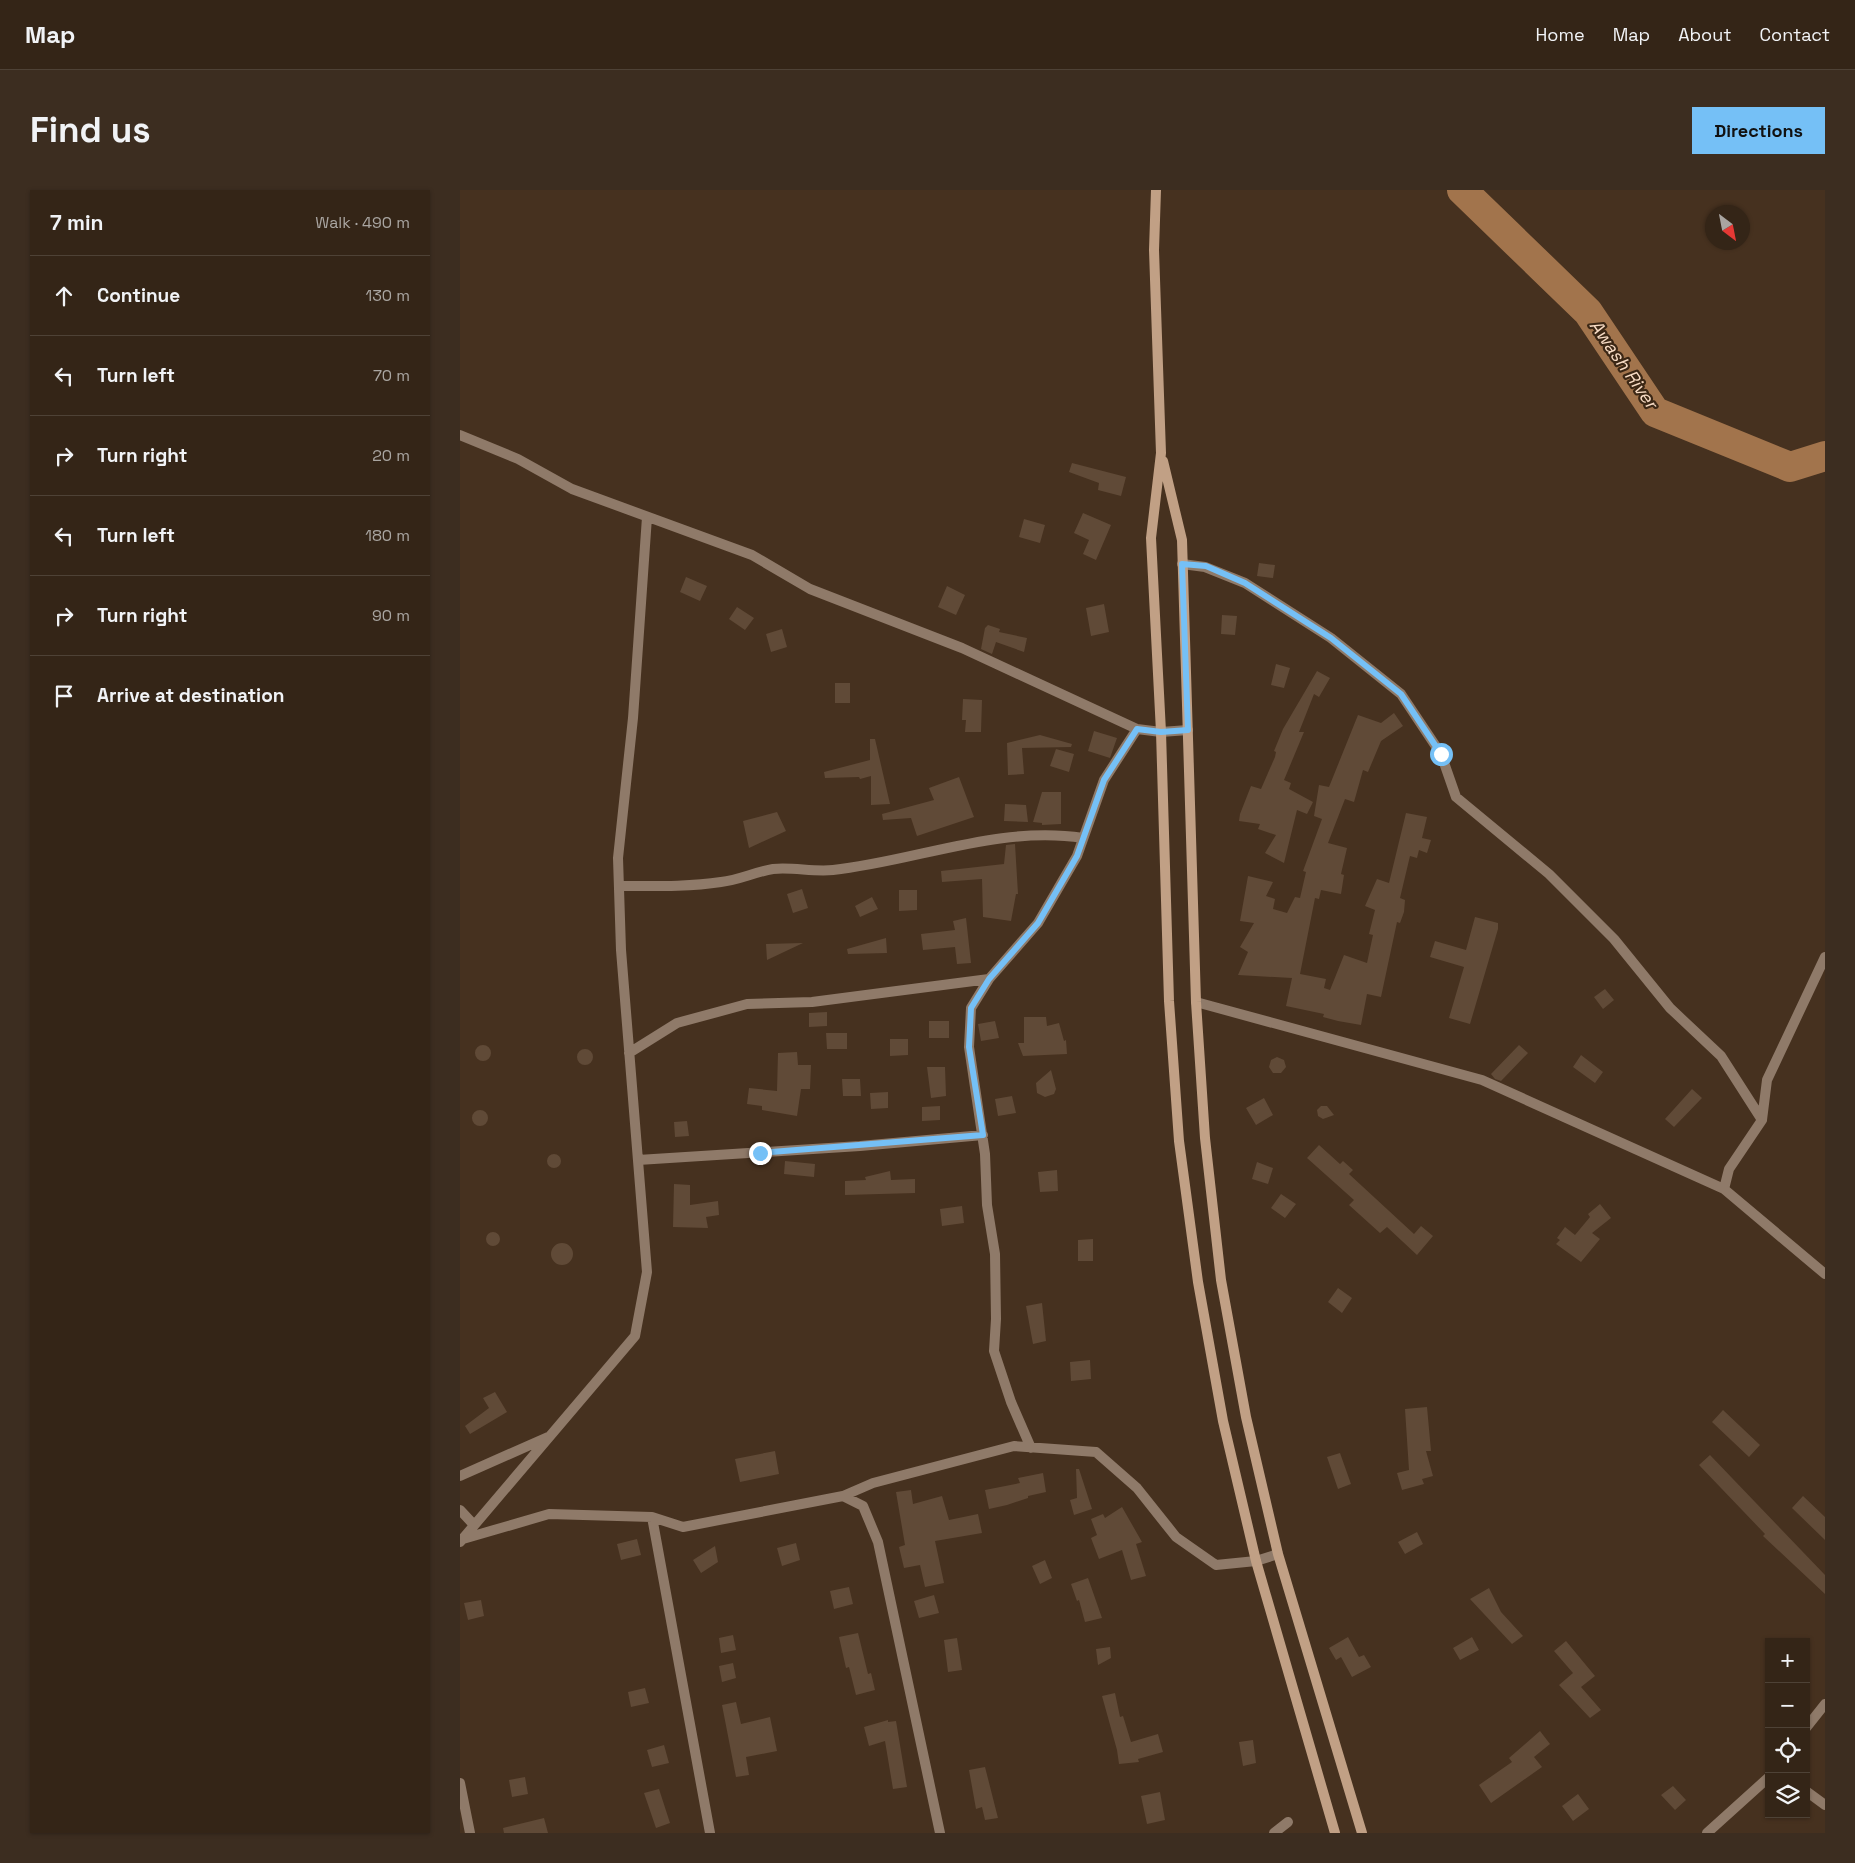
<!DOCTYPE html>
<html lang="en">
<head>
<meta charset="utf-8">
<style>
	:root { --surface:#342517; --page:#3c2d20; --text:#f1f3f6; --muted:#a9a5a1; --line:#4e4236; --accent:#75c0f6 }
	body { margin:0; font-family:"Space Grotesk",sans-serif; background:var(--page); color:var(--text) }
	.controls { position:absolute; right:15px; bottom:15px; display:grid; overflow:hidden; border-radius:0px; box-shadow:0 1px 4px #0004 }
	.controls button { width:45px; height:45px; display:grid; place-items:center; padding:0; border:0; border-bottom:1px solid var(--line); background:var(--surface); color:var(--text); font:25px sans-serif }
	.compass { position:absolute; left:1245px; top:15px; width:45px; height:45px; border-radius:50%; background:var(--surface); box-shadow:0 1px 4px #0004; rotate:148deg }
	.stop { position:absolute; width:15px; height:15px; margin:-11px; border:4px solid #75c0f6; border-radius:50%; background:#fff }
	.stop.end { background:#75c0f6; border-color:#fff; box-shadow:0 1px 5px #0008 }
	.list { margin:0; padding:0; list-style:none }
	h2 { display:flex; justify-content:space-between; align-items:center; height:65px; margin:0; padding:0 20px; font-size:21px }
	h2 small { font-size:16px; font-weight:400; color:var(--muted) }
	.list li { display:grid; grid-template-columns:32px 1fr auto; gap:15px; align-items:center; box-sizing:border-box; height:80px; padding:0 20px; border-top:1px solid var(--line) }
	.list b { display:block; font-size:19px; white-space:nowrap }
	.list em { font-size:16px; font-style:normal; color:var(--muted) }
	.icon { flex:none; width:28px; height:28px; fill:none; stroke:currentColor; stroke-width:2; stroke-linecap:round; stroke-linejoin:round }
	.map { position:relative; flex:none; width:1365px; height:1643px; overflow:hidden; border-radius:0px }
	header { display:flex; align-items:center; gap:30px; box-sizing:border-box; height:70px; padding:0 25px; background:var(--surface); border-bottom:1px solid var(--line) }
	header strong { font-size:24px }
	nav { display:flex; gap:28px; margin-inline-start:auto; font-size:18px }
	.intro { display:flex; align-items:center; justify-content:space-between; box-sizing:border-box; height:120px; padding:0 30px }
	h1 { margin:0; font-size:35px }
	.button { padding:12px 22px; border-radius:0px; background:var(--accent); color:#111; font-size:18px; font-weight:700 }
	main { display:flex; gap:30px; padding:0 30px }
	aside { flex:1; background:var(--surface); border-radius:0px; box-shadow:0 1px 4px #0004 }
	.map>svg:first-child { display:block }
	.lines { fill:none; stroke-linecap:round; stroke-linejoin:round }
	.river { stroke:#a2744c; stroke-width:30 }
	.building { fill:#604a37 }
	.street { stroke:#8f7a69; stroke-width:10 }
	.secondary { stroke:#c1a085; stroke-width:10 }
	.route { stroke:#75c0f6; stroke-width:6 }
	.labels { text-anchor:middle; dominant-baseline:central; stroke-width:4.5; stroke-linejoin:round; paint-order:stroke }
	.water-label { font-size:18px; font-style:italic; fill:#f8dcc5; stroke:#3b2715 }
</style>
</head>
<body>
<header>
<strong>Map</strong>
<nav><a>Home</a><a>Map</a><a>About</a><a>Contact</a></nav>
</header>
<div class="intro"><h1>Find us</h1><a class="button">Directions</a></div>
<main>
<aside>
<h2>7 min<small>Walk · 490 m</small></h2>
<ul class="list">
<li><svg class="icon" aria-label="ahead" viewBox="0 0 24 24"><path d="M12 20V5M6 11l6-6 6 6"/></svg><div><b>Continue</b></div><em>130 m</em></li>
<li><svg class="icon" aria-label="left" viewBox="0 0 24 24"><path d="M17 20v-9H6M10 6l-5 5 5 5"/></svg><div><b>Turn left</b></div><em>70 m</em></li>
<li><svg class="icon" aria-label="right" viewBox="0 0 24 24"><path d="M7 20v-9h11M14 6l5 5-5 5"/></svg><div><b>Turn right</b></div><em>20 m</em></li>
<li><svg class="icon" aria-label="left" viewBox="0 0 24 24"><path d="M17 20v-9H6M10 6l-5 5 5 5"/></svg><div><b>Turn left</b></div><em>180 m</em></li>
<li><svg class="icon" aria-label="right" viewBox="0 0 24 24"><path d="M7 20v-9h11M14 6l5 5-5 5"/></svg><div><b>Turn right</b></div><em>90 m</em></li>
<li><svg class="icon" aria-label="arrive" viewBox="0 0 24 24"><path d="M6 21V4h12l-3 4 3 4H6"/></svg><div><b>Arrive at destination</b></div></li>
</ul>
</aside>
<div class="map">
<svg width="1365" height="1643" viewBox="0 0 1365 1643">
	<rect width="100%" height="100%" fill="#46311f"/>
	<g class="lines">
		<path class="river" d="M1002,0L1128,122L1195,222L1330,277L1365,266"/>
	</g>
	<path class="building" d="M612,273L666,287L661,306L638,300L639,293L609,282Z
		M623,323L651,335L636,370L623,364L629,350L614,343Z
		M564,329L585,335L580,353L559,347Z
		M799,373L815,375L813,388L797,386Z
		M226,387L247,396L240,411L220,402Z
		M487,396L505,405L496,425L478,417Z
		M644,414L649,442L631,446L626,418Z
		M277,417L294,428L285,440L269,429Z
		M762,425L777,426L775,445L761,444Z
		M528,435L540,439L539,442L567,448L564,462L536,452L532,464L521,459L525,438Z
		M322,439L327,457L311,462L306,444Z
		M816,474L830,478L824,498L811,495Z
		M857,481L870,488L859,507L854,504L839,542H844L824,590L831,593L829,599L853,612L847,624L837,620L824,673L805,663L816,645L798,639L800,634L779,631L780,624L791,596L801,599L815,567L816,562L814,561L823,539Z
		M375,493H390V513H375Z
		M503,509L522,510L521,542H505L506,530H502Z
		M934,523L943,536L921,551L908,582L903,580L894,612L885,609L868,653L887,658L881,684L884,685L881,704L861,700L859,709L855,708L840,784L866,789L864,798L870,800L884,765L907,773L913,745L909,744L915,720L905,716L917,689L929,693L946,623L967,627L962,648L971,650L967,663L959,660L957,668L950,666L940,708L945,710L944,722L940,733L937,732L921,807L907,804L901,835L878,831L863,827L864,824L826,816L832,788L778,785L788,762L780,757L794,733L780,731L788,686L813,692L806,706L815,709L813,719L827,723L835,707L840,708L846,682L843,681L862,629L854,626L859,595L869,597L898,525L921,533Z
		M634,541L657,548L650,568L628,561Z
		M580,545L612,554L611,557L562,558L564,584L548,585L547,553Z
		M410,549H415L430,614L411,615V586L400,589L399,587L365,588L364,582L410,570Z
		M596,559L614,564L609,582L590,576Z
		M499,587L514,627L457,646L451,628L423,630L422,624L474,610L469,598Z
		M582,602H601V634L582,635V633L573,632Z
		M545,614L566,615L568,632L544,631Z
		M317,622L326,641L289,658L283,631Z
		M555,654L558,704H556L551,731L523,727L522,689L482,692L481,681L544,674L546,655Z
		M342,699L348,718L333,723L327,704Z
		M439,700H457V720L439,721Z
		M412,707L418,719L400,727L395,716Z
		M1015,727L1038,733V739L1010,834L989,828L1004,777L970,767L975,751L1006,760Z
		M506,728L511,773L497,774L495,757L463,760L461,744L495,740L493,731Z
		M426,748L427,763L388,764L387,759Z
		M343,753L307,770L306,754Z
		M1145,799L1154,810L1143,819L1134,807Z
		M367,822V836L349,837V823Z
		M564,827H586L587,836L599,833L604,851L606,850L607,864L563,866L558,853H564Z
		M469,831H489V848H469Z
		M535,831L539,848L521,851L518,834Z
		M366,843H387V859H367Z
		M430,849H448V865L430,866Z
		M1059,855L1068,863L1041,891L1035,889L1031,884Z
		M15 863a8 8 0 1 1 16 0a8 8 0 1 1-16 0Z
		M117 867a8 8 0 1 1 16 0a8 8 0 1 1-16 0Z
		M337,862L338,875H351L350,899H341L337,926L302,920V916L287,914L289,898L317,901L318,863Z
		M1121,865L1143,882L1135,893L1113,877Z
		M817,867L824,870L826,877L821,883H813L809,877L811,870Z
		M467,877H485L486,906L471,908Z
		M591,880L596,899L594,904L585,907L577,903L576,893Z
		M382,889H400L401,906H383Z
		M1232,899L1242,908L1214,937L1205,929Z
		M428,902V918L411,919L410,903Z
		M552,906L556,923L538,926L535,909Z
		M804,908L813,925L796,935L786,918Z
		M480,916V930L462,931V917Z
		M861,916H867L874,925L863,929L858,926L857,920Z
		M12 928a8 8 0 1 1 16 0a8 8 0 1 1-16 0Z
		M227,931L229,946L215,947L214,932Z
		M859,955L880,974L883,971L893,980L889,984L954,1044L961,1036L973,1046L957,1065L927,1037L920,1043L889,1015L894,1010L847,968Z
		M87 971a7 7 0 1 1 14 0a7 7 0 1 1-14 0Z
		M325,971L355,974L354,987L324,984Z
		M797,972L813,978L808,994L792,989Z
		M597,980L598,1001L580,1002L578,982Z
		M430,981L431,990L455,989V1003L385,1005V991L406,990L405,987Z
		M214,994L230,995V1015L258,1011L259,1025L246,1027L248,1038L213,1037Z
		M821,1004L836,1014L825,1028L811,1018Z
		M1140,1014L1151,1028L1132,1043L1140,1049L1121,1072L1096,1054L1100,1050L1097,1048L1105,1037L1115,1045L1130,1027L1128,1024Z
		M502,1016L504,1033L482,1036L480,1019Z
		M26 1049a7 7 0 1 1 14 0a7 7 0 1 1-14 0Z
		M633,1049V1071H618V1050Z
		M91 1064a11 11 0 1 1 22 0a11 11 0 1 1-22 0Z
		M878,1098L892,1108L882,1123L868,1112Z
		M582,1113L586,1151L573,1154L566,1116Z
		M630,1170L631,1189L611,1191L610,1172Z
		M35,1202L47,1222L10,1244L5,1236L29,1218L23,1208Z
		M967,1217L971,1261H966L973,1286L962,1289L964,1294L942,1300L937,1283L949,1280L945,1219Z
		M1263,1220L1300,1255L1289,1267L1252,1232Z
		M315,1261L319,1284L280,1292L275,1269Z
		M880,1263L891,1294L878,1299L867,1267Z
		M1250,1265L1365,1385V1404L1303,1346L1305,1344L1239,1275Z
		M616,1279H619L632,1319L614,1325L610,1310L617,1308Z
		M583,1283L586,1302L568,1306V1308L547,1315L529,1319L525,1300L560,1293L558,1288Z
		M451,1300L453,1314L482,1306L489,1330L518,1324L522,1343L475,1351L484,1393L465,1397L460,1375L444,1378L439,1357L445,1355L436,1302Z
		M1343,1306L1365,1327V1350L1332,1318Z
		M662,1317L682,1352L676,1354L686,1386L671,1390L662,1360L639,1369L631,1348L637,1345L631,1329L643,1324L645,1328Z
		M957,1342L963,1354L945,1364L938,1352Z
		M177,1349L181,1365L161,1370L157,1354Z
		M336,1353L340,1370L322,1376L317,1358Z
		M255,1356L258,1372L241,1383L233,1370Z
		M585,1370L592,1388L580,1394L572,1376Z
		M628,1388L642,1428L625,1432L619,1410L617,1411L611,1394Z
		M389,1397L393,1414L374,1419L370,1401Z
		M1029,1398L1041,1422L1063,1446L1052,1454L1010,1409Z
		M474,1405L479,1423L459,1428L454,1411Z
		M21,1410L24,1426L8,1430L4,1413Z
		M398,1443L408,1484L411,1483L415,1500L396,1505L389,1477L386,1478L379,1447Z
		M273,1445L276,1460L261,1463L259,1448Z
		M888,1447L899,1467L904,1465L911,1477L892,1487L881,1467L876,1470L869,1458Z
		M1012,1447L1019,1460L1000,1470L993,1458Z
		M497,1448L502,1480L488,1482L484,1450Z
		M1106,1451L1135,1486L1121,1497L1141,1520L1130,1528L1099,1495L1113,1483L1094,1461Z
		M650,1457L651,1468L638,1475L636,1459Z
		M273,1473L276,1488L262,1492L259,1476Z
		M185,1498L189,1513L171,1517L168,1502Z
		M655,1503L660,1527L663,1526L671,1552L698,1544L703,1562L678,1569L679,1572L659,1574L657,1560L642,1506Z
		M276,1512L281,1534L310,1527L317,1561L286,1567L289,1585L276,1587L262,1515Z
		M428,1530V1532L436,1531L447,1597L433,1599L425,1551L409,1556L404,1537Z
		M1080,1541L1090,1554L1074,1567L1082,1577L1031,1613L1019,1595L1052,1572L1049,1568Z
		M793,1550L796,1573L783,1576L779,1552Z
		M204,1555L209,1573L192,1577L187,1560Z
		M525,1577L538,1628L525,1630L522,1617L516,1619L509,1580Z
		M65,1587L68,1604L52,1607L49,1590Z
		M1213,1596L1226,1610L1215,1620L1201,1605Z
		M199,1599L210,1633L196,1638L184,1603Z
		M700,1602L705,1630L687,1634L681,1606Z
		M1118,1604L1129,1619L1113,1631L1102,1616Z
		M84,1628L88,1643H44L43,1638Z"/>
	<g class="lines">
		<path class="street" d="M0,245L58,269L112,299L292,365L350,399L502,458L677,539
			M722,374L745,377L785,393L871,448L941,504L981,564L996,607L1089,684L1154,749L1210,818L1261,866L1302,930L1269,979L1264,999
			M159,696C193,696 228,697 261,692C279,690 295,682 313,679C333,677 353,682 373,680C456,671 539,635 623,648
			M529,789L511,818L509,857L525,964L527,1015L535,1064L536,1129L534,1161L551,1212L571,1258
			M736,812L1022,890L1264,999L1365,1084
			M169,863L217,833L287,814L352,812L529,789L578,733L617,666L644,590L677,539L701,542L728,540
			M1302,930L1307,890L1365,767
			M178,970L400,956L523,945
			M0,1286L88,1247
			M383,1306L413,1293L554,1256L636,1262L677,1298L716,1347L756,1375L796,1371L818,1364
			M0,1320L14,1335
			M192,1327L250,1643
			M3,1349L89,1324L192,1327L223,1337L383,1306L403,1316L418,1352L480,1643
			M0,1352L175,1146L187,1082L161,760L158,668L173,528L187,327
			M1346,1538L1365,1514
			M0,1593L10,1643
			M1346,1601L1365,1615
			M814,1643L828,1632
			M1247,1643L1309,1587"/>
		<path class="secondary" d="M696,0L694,60L701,263L691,348L701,542L709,811L719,951L738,1092L763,1231L796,1371L875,1643
			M703,271L722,350L736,812L745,948L761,1090L786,1227L818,1364L902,1643"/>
	</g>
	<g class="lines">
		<path class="route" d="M300,963L523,945L509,857L511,818L529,789L578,733L617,666L644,590L677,539L701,542L728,540L722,374L746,376L785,393L871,448L941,504L981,564"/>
	</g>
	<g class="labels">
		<g class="water-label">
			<text transform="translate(1164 174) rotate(55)">Awash River</text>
		</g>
	</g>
</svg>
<div class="controls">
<button>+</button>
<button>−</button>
<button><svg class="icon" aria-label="locate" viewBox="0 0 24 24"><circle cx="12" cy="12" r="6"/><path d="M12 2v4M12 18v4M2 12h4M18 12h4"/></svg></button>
<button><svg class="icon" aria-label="layers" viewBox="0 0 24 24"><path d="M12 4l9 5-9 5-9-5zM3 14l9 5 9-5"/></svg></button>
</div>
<svg class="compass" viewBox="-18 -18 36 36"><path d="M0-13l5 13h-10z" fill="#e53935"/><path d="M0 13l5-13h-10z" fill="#a9a5a1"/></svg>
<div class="stop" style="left:981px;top:564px"></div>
<div class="stop end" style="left:300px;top:963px"></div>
</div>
</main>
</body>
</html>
